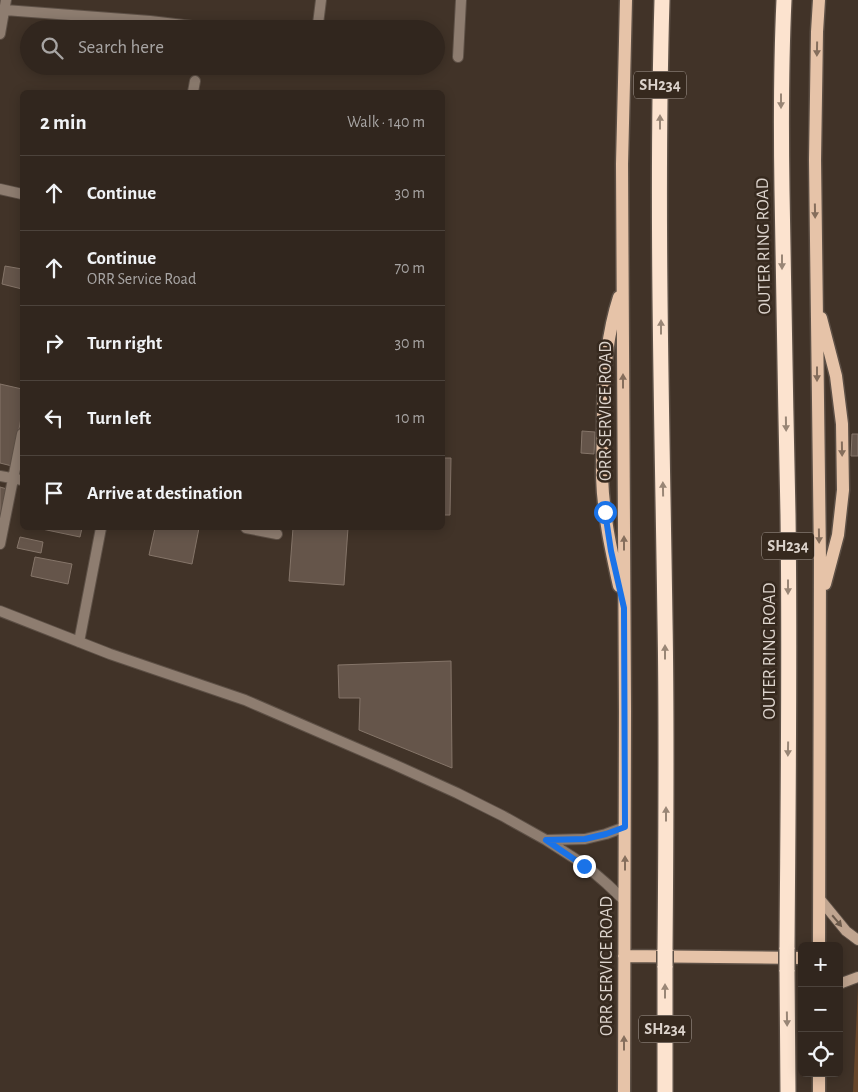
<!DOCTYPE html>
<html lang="en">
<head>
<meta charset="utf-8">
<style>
	:root { --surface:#31261e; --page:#3d322b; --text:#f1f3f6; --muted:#a8a5a4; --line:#4c433c }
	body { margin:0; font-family:"Alegreya Sans",sans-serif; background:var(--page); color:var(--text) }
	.controls { position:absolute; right:15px; bottom:15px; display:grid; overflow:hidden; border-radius:8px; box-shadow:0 2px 12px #0003 }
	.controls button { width:45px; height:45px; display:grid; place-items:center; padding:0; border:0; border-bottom:1px solid var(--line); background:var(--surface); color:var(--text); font:25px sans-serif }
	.stop { position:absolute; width:15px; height:15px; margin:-11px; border:4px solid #1a73e8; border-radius:50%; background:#fff }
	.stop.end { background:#1a73e8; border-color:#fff; box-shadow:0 1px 5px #0008 }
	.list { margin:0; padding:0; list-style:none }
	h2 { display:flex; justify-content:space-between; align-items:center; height:65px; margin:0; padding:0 20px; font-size:21px }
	h2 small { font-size:16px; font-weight:400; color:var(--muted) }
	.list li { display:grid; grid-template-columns:32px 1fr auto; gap:15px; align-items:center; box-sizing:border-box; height:75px; padding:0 20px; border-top:1px solid var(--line) }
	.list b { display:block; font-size:19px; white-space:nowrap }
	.list p { margin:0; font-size:16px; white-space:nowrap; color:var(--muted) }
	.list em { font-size:16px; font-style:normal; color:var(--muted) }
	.icon { flex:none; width:28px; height:28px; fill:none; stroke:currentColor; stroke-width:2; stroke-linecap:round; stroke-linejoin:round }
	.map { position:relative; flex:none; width:858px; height:1092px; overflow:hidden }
	.search { position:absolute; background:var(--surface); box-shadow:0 2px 12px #0003; left:20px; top:20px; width:425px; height:55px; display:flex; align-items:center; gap:12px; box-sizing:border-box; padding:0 18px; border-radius:28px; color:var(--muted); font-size:19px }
	.panel { position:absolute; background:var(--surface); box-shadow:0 2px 12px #0003; left:20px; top:90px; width:425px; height:440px; border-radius:8px }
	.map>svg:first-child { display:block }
	.green { fill:#67462a }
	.building { fill:#65554a; stroke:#857569 }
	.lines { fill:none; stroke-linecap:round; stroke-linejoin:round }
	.street-casing { stroke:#5d5046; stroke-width:12 }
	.secondary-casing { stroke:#5d5046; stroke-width:12 }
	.primary-casing { stroke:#5d5046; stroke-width:15 }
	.highway-casing { stroke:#5d5046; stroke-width:18 }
	.street { stroke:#8e7d70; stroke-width:10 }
	.secondary { stroke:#c0a590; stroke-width:10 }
	.primary { stroke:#e6c3a8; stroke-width:12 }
	.highway { stroke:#fce3cf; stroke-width:15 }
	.highway-bridge-casing { stroke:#5d5046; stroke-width:18; stroke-linecap:butt }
	.highway-bridge { stroke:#fce3cf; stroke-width:15 }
	.oneway { fill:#856e5c }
	.oneway2 { fill:#998676 }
	.oneway3 { fill:#6d5b4c }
	.route { stroke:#1a73e8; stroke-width:6 }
	.labels { text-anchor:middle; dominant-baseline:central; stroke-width:5; stroke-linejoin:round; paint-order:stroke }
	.shield { fill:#36291e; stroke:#aaa098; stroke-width:1 }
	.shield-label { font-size:16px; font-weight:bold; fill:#dcd3cc }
	.street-label { font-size:18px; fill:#dcd3cc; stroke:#36291e }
</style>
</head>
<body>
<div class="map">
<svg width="858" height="1092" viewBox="0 0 858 1092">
	<rect width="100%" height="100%" fill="#413328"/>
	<path class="green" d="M858,987V1092H853Z"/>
	<path class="building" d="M5,266L22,269V289L2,284Z
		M0,384L22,389V413L12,466L0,463Z
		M582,431L595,432L594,454L581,453Z
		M852,434H858V456H851Z
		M442,458H451L450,515H442Z
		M0,487L7,489L0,522Z
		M42,528H82L80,537L42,529Z
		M155,528H199L192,564L149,555Z
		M293,528H348L344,585L289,581Z
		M20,537L43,542L41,553L17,548Z
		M35,557L72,564L68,584L31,576Z
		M451,661L452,768L359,730L360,698H339L338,665Z"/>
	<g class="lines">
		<defs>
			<path id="street" d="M5,10L150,21L217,29
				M314,29L318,24L321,0
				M0,34L6,0
				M458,57L461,0
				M193,92L195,81
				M0,189L22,194
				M0,476L22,480
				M246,528L277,534
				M0,544L22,434
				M0,611L110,654L245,700L393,764L457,793L503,816L546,840L585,865L607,884L625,901
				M79,642L101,528
				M546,840L585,839L606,834L625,827"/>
			<path id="secondary" d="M819,898L846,931L858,940
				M839,984L858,977"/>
			<path id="primary" d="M819,0L817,32L815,160L820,560L819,946
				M619,297C606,337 603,380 603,422C603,440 602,458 602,476C603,513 611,550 619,586
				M821,318L836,376L842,424L843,490L838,535L825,584
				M624,956L802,958
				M819,1073V1092
				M624,1092L625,711L622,164L626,0"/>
			<path id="highway" d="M662,0C656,207 662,414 665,621C667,731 666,841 665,951
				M784,0C781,64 781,127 782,191C783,299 786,407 788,515C790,660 788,804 787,949
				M665,966V1092
				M787,970L788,1092"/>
		</defs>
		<use href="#street" class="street-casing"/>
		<use href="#secondary" class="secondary-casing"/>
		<use href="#primary" class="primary-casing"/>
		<use href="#highway" class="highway-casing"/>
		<use href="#street" class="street"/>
		<use href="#secondary" class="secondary"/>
		<use href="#primary" class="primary"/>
		<use href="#highway" class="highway"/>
		<defs>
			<path id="highway-bridge" d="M665,951V966
				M787,970V949"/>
		</defs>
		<use href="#highway-bridge" class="highway-bridge-casing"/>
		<use href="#highway-bridge" class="highway-bridge"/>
	</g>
	<defs><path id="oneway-solid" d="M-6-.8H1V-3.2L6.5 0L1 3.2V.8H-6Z" transform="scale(1.25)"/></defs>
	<g class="oneway">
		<use href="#oneway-solid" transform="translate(817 49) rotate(91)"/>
		<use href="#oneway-solid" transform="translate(815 211) rotate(89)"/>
		<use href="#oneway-solid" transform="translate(817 374) rotate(90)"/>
		<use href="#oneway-solid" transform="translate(623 381) rotate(-90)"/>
		<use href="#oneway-solid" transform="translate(842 449) rotate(89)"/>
		<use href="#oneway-solid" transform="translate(819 536) rotate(89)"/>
		<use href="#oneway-solid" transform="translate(624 543) rotate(-90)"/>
		<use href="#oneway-solid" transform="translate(625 863) rotate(-90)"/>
		<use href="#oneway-solid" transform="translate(624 1043) rotate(-90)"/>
	</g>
	<g class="oneway2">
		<use href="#oneway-solid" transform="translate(781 101) rotate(90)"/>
		<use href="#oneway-solid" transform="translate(660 122) rotate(-90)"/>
		<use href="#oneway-solid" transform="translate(782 262) rotate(90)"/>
		<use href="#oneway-solid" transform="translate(661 327) rotate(-90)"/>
		<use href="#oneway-solid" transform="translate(786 424) rotate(89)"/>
		<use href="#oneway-solid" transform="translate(663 489) rotate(-91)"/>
		<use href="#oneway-solid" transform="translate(788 587) rotate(90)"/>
		<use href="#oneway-solid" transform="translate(665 652) rotate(-90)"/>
		<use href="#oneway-solid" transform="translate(788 749) rotate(91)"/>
		<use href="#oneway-solid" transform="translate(666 814) rotate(-90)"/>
		<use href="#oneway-solid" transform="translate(665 991) rotate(-90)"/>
		<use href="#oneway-solid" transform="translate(787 1019) rotate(89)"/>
	</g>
	<use class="oneway3" href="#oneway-solid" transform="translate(837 921) rotate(50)"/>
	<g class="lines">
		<path class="route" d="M584,866L546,840L585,839L606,834L625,827L624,608L611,551L605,512"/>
	</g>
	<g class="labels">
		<g class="shield">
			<rect x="634" y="71.5" width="52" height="27" rx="4"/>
			<rect x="762" y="532.5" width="52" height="27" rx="4"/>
			<rect x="639" y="1015.5" width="52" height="27" rx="4"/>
		</g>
		<g class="shield-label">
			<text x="660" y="85">SH234</text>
			<text x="788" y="546">SH234</text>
			<text x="665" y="1029">SH234</text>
		</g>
		<g class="street-label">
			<text transform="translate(764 246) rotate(-91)">OUTER RING ROAD</text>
			<text transform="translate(606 411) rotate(-90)">ORR SERVICE ROAD</text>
			<text transform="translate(770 651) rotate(-90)">OUTER RING ROAD</text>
			<text transform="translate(607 966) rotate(-90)">ORR SERVICE ROAD</text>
		</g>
	</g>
</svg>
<div class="controls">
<button>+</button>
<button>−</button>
<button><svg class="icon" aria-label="locate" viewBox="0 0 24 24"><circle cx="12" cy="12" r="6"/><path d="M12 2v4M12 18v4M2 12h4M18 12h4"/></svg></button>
</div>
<div class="stop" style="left:605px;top:512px"></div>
<div class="stop end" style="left:584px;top:866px"></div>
<div class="search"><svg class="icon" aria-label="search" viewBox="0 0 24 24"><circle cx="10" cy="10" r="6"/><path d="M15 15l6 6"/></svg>Search here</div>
<section class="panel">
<h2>2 min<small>Walk · 140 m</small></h2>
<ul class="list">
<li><svg class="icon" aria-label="ahead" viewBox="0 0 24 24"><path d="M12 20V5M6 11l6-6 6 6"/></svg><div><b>Continue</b></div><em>30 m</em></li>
<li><svg class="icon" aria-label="ahead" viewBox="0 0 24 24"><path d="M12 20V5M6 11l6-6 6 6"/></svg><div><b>Continue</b><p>ORR Service Road</p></div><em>70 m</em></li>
<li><svg class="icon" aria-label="right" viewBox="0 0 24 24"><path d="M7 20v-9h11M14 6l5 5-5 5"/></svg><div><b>Turn right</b></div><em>30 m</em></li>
<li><svg class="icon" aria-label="left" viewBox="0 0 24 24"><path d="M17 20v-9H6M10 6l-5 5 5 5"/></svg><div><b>Turn left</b></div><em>10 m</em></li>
<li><svg class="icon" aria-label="arrive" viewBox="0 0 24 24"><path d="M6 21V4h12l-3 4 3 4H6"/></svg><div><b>Arrive at destination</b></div></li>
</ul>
</section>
</div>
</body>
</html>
